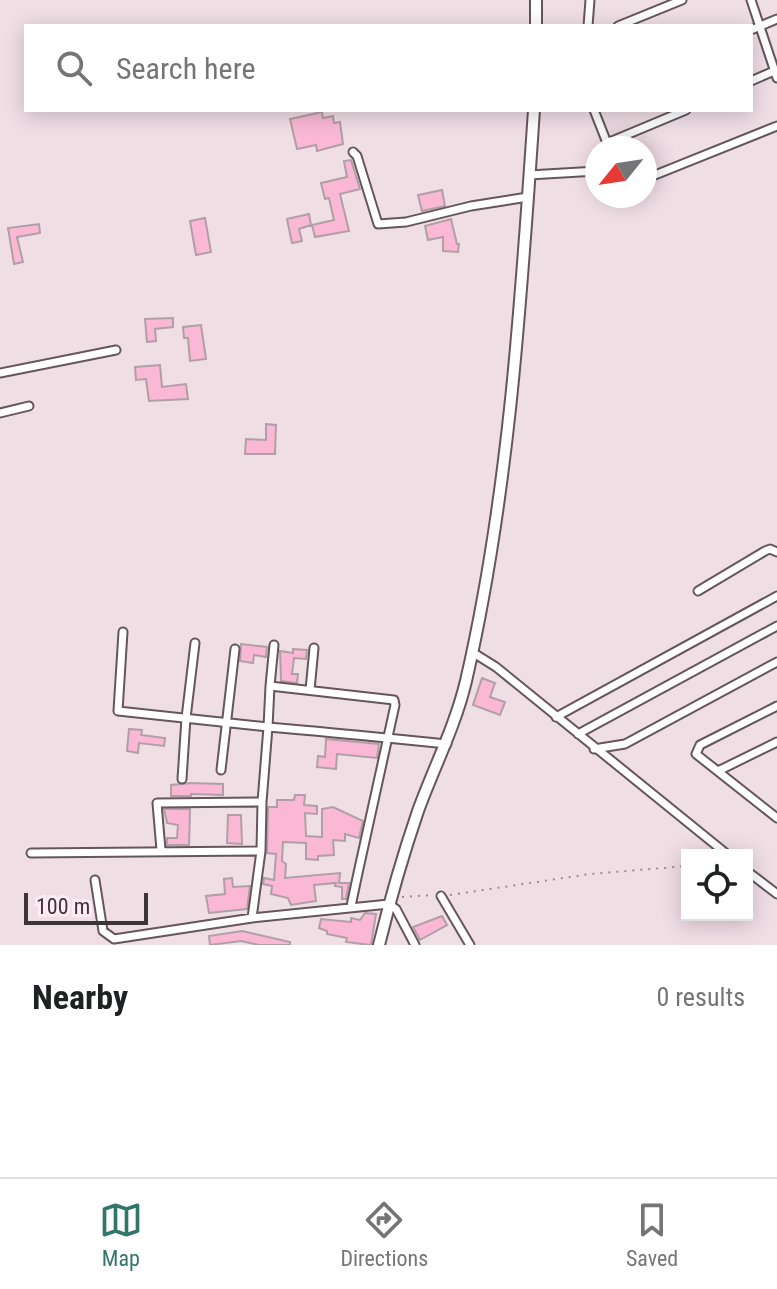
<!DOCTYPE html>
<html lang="en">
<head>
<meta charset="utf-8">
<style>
	:root { --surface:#fff; --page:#f2f2f2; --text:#202124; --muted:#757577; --line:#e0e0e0; --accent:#327669 }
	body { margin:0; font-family:"Roboto Condensed",sans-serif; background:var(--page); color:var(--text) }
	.controls { position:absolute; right:24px; bottom:24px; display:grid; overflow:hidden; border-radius:0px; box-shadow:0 4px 20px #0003 }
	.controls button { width:72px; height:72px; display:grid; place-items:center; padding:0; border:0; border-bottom:2px solid var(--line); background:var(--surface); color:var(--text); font:40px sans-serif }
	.compass { position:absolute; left:585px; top:136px; width:72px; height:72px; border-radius:50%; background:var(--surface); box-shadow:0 4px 20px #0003; rotate:240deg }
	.scale { position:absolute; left:24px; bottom:20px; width:124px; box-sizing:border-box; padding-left:8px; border:4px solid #3c3538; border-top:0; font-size:22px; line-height:28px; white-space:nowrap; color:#3c3538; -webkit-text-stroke:6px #feebf3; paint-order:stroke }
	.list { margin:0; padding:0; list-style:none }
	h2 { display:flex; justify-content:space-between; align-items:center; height:104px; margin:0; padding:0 32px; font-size:34px }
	h2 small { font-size:26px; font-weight:400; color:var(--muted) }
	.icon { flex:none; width:44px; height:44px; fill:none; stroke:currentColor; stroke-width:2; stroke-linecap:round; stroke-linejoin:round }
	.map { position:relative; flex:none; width:777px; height:945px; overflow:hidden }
	.search { position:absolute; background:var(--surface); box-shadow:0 4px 20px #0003; left:24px; right:24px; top:24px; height:88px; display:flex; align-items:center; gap:20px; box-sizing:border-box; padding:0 28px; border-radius:0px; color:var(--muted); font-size:30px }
	.sheet { height:232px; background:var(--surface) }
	nav { display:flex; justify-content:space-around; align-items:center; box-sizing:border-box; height:112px; border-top:2px solid var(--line); background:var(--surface); font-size:22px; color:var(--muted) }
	nav a { display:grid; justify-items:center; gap:4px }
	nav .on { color:var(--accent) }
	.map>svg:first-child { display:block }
	.building { fill:#fab8d5; stroke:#b09fa6; stroke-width:2 }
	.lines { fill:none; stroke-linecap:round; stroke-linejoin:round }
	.street-casing { stroke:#65565c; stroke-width:11 }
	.secondary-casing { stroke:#65565c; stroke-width:14 }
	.path { stroke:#978b90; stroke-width:2; stroke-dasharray:2 6; stroke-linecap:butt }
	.street { stroke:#fff; stroke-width:7 }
	.secondary { stroke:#fff; stroke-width:10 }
</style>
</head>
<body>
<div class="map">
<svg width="777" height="945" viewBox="0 0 777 945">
	<rect width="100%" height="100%" fill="#f0dee5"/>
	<path class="building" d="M322,112L323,118L333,116L334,123L340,122L343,144L317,151L316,145L297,149L290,119Z
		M351,160L360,189L340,194L349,231L315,237L312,225L334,220L329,198L325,199L321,183L347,177L344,161Z
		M442,190L445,206L422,211L418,195Z
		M309,214L311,225L299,229L302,241L292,243L287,219Z
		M205,218L211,252L196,255L190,221Z
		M451,219L457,244H459L458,252L443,251V237L428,240L425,226Z
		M39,224L40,233L17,237L23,262L14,264L8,228Z
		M173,318V327L155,329L156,341L147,342L145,319Z
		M201,325L206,359L190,361L188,338H184L183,327Z
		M160,365L162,387L186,384L188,399L149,401L146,379L136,380L135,367Z
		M266,424L276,425L275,454H245L246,439L266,440Z
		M241,644L267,647L266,657L254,655L253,663L240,661Z
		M293,649L307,650L306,659L294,658L292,674H298L297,683L281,681L280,651L293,653Z
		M482,678L495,683L490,697L505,702L500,715L473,705Z
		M129,729L142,730L141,735L165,738L164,746L139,743L138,753L127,751Z
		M326,739L379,744L377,758L337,754L336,769L317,767L318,756L325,757Z
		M191,783L223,784V795L191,794V796H171V785Z
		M295,795H305L304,805L317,806V814L305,813L306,836L322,837V809L333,807L363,821L359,838L345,834V841L333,840L334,855L318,856V860L306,859V843L283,842L282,861L286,864L285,878L340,873L339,883H349L346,899H342V887L335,886L336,883L314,885L316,901L291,905L288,898L271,894L272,886L263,884L264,878L274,880L276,854L267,853L268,807H277V800H294Z
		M164,809H190L189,845H167V838H177L178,825L167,823Z
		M228,815H241L242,844L227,843Z
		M232,878L233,887L250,886L247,909L209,913L206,896L225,894L224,879Z
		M365,913L376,914L371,945L346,942L347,938L327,934V931L319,928L321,919L351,922V918L360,920Z
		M442,916L447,925L420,940L413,927Z
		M242,931L290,942V945H259L241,941L210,945L209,936Z"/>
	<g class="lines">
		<defs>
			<path id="street" d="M751,0L777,78
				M588,26L590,0
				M618,26L682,0
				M751,30L777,19
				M751,81L774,71
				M594,110L609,148
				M607,143L686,110
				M353,152L357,156L378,224L406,222L471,206L528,197
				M529,175L597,171
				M645,179L777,126
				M0,373L116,350
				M0,413L29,406
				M698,591L765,551L770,549L777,552
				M123,632L118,711L268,727L262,802L157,803L161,850
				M472,652L496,667L728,855
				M270,686L274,645
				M310,690L314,648
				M777,706L700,745L696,754L777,818
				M556,717L777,596
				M578,734L777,626
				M594,749L625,744L777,662
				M221,770L235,649
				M718,771L777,742
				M182,779L186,718L195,643
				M261,851L262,802
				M31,853L261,851L252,918
				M747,871L777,894
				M95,880L103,931L114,939L252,918L389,904L396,909L415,945
				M441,896L470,945
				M351,906L358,873L395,705L394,700L270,686L268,727C328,732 387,738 447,744"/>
			<path id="secondary" d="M536,26V0
				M379,945C390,900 403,855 418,811C434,767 455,727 466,681C509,494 521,301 534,110"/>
		</defs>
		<use href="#street" class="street-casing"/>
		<use href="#secondary" class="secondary-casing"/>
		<path class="path" d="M450,895L590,874L687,866
			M402,897L432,895"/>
		<use href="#street" class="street"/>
		<use href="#secondary" class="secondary"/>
	</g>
</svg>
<div class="controls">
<button><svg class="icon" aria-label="locate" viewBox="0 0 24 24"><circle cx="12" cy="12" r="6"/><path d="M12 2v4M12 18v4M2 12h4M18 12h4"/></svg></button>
</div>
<svg class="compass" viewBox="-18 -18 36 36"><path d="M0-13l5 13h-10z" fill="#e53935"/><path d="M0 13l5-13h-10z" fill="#757577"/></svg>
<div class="scale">100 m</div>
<div class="search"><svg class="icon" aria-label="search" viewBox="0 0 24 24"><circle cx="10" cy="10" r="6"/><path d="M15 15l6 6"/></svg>Search here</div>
</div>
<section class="sheet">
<h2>Nearby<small>0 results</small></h2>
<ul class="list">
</ul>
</section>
<nav>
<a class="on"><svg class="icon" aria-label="map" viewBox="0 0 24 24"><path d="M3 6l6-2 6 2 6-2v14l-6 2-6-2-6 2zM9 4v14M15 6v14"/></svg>Map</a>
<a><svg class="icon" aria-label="directions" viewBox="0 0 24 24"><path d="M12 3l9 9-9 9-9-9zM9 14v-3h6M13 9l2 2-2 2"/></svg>Directions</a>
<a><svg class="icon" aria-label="saved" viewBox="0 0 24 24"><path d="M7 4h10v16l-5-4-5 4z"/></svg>Saved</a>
</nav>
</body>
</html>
